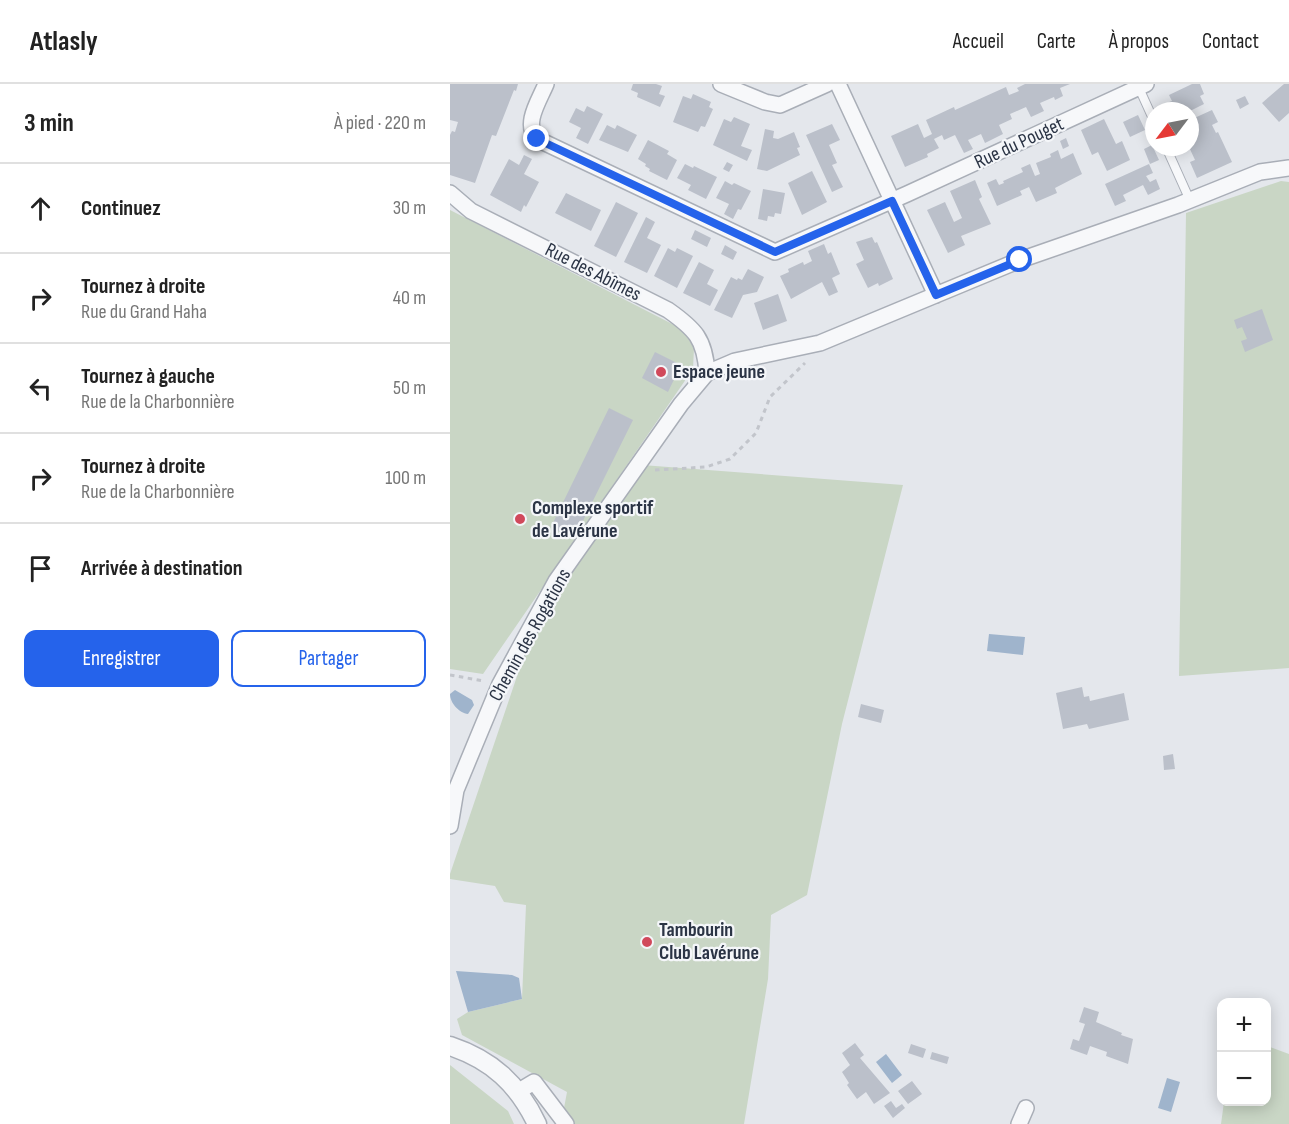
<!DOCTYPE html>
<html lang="fr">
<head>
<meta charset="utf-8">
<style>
	:root { --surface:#fff; --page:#f6f6f6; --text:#222; --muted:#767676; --line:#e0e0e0; --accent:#2563eb }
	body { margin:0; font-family:"Sofia Sans Condensed",sans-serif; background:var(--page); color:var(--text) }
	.controls { position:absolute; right:18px; bottom:18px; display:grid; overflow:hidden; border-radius:12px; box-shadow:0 3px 15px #0003 }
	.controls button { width:54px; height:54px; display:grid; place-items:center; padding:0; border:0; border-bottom:2px solid var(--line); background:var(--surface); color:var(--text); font:30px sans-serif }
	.compass { position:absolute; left:695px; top:18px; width:54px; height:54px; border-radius:50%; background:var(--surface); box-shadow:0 3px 15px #0003; rotate:238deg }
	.stop { position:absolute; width:18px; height:18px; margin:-14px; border:4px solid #2563eb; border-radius:50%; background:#fff }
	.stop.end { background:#2563eb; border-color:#fff; box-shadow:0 2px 6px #0008 }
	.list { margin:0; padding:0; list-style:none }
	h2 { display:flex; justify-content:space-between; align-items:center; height:78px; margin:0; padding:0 24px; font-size:26px }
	h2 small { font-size:20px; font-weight:400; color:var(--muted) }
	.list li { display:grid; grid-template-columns:39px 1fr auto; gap:18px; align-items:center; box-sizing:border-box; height:90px; padding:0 24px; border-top:2px solid var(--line) }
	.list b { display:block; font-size:22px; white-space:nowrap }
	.list p { margin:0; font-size:20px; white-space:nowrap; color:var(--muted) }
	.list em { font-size:20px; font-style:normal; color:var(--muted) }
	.actions { display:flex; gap:12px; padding:18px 24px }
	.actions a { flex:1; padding:14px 0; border:2px solid var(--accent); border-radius:12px; text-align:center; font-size:21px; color:var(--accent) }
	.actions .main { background:var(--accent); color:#fff }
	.icon { flex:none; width:33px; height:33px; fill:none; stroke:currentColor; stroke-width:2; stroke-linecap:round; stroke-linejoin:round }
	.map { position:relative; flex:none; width:839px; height:1040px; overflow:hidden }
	header { display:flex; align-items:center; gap:36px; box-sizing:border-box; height:84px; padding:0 30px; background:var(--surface); border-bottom:2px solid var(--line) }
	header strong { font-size:28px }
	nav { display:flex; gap:33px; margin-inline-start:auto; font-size:21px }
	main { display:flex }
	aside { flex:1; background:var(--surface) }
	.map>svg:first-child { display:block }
	.green { fill:#c9d6c5 }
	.water { fill:#9fb4cc }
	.building { fill:#bbc0ca }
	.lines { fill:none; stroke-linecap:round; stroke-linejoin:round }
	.service-casing { stroke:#a9aeb7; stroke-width:10 }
	.minor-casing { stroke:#a9aeb7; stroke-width:18 }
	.tertiary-casing { stroke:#a9aeb7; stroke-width:21 }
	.path { stroke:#c2c5cb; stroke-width:3; stroke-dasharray:4.5 4.5; stroke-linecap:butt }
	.service { stroke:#f7f8fa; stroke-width:8 }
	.minor { stroke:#f7f8fa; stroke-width:15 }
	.tertiary { stroke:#f7f8fa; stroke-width:18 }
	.route { stroke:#2563eb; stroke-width:8 }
	.poi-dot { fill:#d1495b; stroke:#f4f6f9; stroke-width:2 }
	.labels { text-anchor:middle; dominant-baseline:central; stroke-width:4.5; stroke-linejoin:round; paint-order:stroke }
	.street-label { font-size:20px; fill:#2b3445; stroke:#f4f6f9 }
	.poi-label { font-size:20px; font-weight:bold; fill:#2b3445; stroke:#f4f6f9; text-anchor:start }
</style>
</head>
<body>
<header>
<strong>Atlasly</strong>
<nav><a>Accueil</a><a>Carte</a><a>À propos</a><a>Contact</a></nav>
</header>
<main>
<aside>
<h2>3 min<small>À pied · 220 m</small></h2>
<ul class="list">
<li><svg class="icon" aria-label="ahead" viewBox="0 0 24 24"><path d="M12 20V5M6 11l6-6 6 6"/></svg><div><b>Continuez</b></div><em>30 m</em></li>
<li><svg class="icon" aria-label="right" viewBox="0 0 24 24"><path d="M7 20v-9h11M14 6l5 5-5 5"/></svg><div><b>Tournez à droite</b><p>Rue du Grand Haha</p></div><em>40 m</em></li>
<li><svg class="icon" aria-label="left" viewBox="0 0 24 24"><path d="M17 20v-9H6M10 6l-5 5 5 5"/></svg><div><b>Tournez à gauche</b><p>Rue de la Charbonnière</p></div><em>50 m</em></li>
<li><svg class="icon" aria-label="right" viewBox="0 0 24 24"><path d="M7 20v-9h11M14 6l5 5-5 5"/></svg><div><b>Tournez à droite</b><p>Rue de la Charbonnière</p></div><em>100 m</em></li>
<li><svg class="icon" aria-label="arrive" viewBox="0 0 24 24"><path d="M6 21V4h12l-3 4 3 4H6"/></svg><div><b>Arrivée à destination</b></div></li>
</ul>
<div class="actions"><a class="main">Enregistrer</a><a>Partager</a></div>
</aside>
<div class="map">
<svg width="839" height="1040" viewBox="0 0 839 1040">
	<rect width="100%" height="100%" fill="#e4e7ec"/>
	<path class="green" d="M831,97L839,98V584L729,592L736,129Z
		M0,126L232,245L244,264L243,285L33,590L0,585Z
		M192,381L453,401L392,640L357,811L321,831L318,895L294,1040H111L117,1008L12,951L7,935L18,928L72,915L76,821L54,818L45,802L0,795V790L81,551Z
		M817,962L839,970V1040H771L774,1018H816Z
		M0,981L58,1027L64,1040H0Z"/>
	<path class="water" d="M539,550L575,553L573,571L537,567Z
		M5,606L22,616L24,621L18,630C9,629 0,619 0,610Z
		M6,887L62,891L69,894L72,915L18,928Z
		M436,970L452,991L442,999L426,978Z
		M717,994L730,998L721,1028L708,1024Z"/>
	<path class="building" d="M0,0H68L66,7L64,6L46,52L42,51L25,99L0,91V51L2,47L5,48L8,38L0,36Z
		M183,0H206L212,2L209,10L215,12L210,23L187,13L188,9L181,6Z
		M575,0H620L610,4L613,12L605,16L604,13L590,19L594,27L581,33L576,23L560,30L562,35L549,41L553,50L535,59L531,50L518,56L523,65L514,69L505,51L494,56L492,51L484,55L489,64L477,70L478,73L455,83L441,52L468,40L474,54L482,50L476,36L504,23L505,26L556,3L559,11L569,7L567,4Z
		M742,0H750L754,10L750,12L754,20L740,27H717L714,20L722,17L719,11Z
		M834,0H839V29L829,38L812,19Z
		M243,10L261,18L259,23L263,25L255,43L251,42L248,48L223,38L233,12L241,15Z
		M795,12L799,20L790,25L786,16Z
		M137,22L153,30L138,60L126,54L131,44L119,38L126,24L134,28Z
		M762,26L768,38L762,41L766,49L768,48L782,78L747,94L740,78L745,76L739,63L740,36Z
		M688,31L695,46L680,53L673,38Z
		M284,33L300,40L291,62L302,66L297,77L263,61L274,35L281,38Z
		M654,35L666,60L672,57L680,76L657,87L648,68L642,71L631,46Z
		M382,40L390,56L379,61L387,79L382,81L393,103L382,108L356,51Z
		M157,41L165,45L167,41L187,51L178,68L149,56Z
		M315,45L324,47L323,54L328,55L344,48L350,63L347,64L350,71L317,87L307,85Z
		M616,54L619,62L613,65L610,57Z
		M198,56L219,67L217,70L227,76L217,96L199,87L200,85L195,82L196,80L188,75Z
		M702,61L709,76L700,80L694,65Z
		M608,66L611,75L623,69L632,90L605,104L607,109L586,118L579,103L570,107L572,111L547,122L537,99L546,95L549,101L554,99L553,97L573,88L571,84L580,80L585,92L590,90L586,79L601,73L600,70Z
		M74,71L82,75L74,90L89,98L76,123L74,121L71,128L40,111L59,75L69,81Z
		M277,78L283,81L279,88L273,85Z
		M235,80L243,84L244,82L267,93L256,115L238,106L241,101L227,94Z
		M699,80L703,89L696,92L700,98L706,95L710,105L698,111L693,101L673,111L676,117L665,122L655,100Z
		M362,87L377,118L352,131L338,99Z
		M525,96L532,113L529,115L541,140L511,152L515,161L498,169L477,126L495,118L504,138L512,134L500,107Z
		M275,97L282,101L284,99L301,107L291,126L288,125L283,135L274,130L279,120L266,114Z
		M313,105L335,109L331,130L325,129L324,133L318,132L317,137L308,135Z
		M116,109L151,126L141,147L105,129Z
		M166,118L188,129L166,173L144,162Z
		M196,133L205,138L197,154L211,161L197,189L174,178Z
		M245,146L261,154L257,163L241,155Z
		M422,153L425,159L427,158L443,195L429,202L428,199L418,204L406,180L414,176L406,158Z
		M374,160L378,170L381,168L390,190L382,194L388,208L379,212L372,198L341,215L330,192L339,188L338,185L353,178L354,181L362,177L358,167Z
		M275,161L287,168L283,176L271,170Z
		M218,164L225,168L227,164L243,172L227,204L204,192Z
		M249,178L264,186L257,200L268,206L260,222L233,209Z
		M298,185L314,193L307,208L293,211L282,234L264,226L281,193L287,196L288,194L292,196Z
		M328,210L337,237L313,246L304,219Z
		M812,225L823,256L795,268L791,257L797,255L792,243L787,245L784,236Z
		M205,268L231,281L218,308L192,294Z
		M159,324L183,336L124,455L101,443Z
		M632,603L634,613L639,612L640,617L674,609L679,636L639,645L637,640L613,645L606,609Z
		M411,620L434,626L431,639L408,633Z
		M723,670L725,685L714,686L713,672Z
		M634,923L649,928L646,938L672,949L671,951L683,955L678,980L656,972L657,968L640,962L637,971L620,965L623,955L629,957L635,940L629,938Z
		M405,959L414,971L410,974L440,1009L424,1020L416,1008L407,1015L397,1001L399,999L392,988L400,981L392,969Z
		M461,960L476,965L473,974L458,969Z
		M482,968L499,973L497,980L480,975Z
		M462,997L472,1010L458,1020L448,1007Z
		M441,1017L446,1024L452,1020L455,1024L443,1034L434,1022Z"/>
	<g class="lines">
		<defs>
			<path id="service" d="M689,4L704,37
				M716,63L738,112"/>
			<path id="minor" d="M96,0C89,17 73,40 87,55L325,168L457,110L696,0
				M271,0L315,18L330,21L377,0
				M388,0L486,211
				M0,109L21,127L218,226C245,245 255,255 257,289
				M0,742L6,706L50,600L106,497L231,320L257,289L285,277L370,259L570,176L728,121L810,88L839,84
				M69,1007L84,998L116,1040
				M569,1040L576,1024"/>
			<path id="tertiary" d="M0,962C42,976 68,1000 87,1040"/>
		</defs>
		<use href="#service" class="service-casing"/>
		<use href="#minor" class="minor-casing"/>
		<use href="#tertiary" class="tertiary-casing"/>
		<path class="path" d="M205,386L256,383L280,375L306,349L320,313L355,279
			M0,591L34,597"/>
		<use href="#service" class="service"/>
		<use href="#minor" class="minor"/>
		<use href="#tertiary" class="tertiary"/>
	</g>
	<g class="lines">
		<path class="route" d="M87,55L325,168L442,117L486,211L570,176"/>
	</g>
	<g class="poi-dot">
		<circle cx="211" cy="288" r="6"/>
		<circle cx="70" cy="435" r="6"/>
		<circle cx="197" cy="858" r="6"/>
	</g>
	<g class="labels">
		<g class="street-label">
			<text transform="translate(569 59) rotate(-25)">Rue du Pouget</text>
			<text transform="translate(143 188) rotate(27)">Rue des Abîmes</text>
			<text transform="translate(80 551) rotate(-61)">Chemin des Rogations</text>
		</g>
		<g class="poi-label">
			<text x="223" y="288">Espace jeune</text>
			<text x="82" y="424">Complexe sportif<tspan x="82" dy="23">de Lavérune</tspan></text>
			<text x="209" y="846">Tambourin<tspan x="209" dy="23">Club Lavérune</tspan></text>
		</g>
	</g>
</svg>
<div class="controls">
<button>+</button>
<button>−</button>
</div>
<svg class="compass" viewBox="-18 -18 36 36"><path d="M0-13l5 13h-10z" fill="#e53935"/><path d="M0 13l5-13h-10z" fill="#767676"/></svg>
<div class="stop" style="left:570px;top:176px"></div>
<div class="stop end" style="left:87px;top:55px"></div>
</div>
</main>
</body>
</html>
